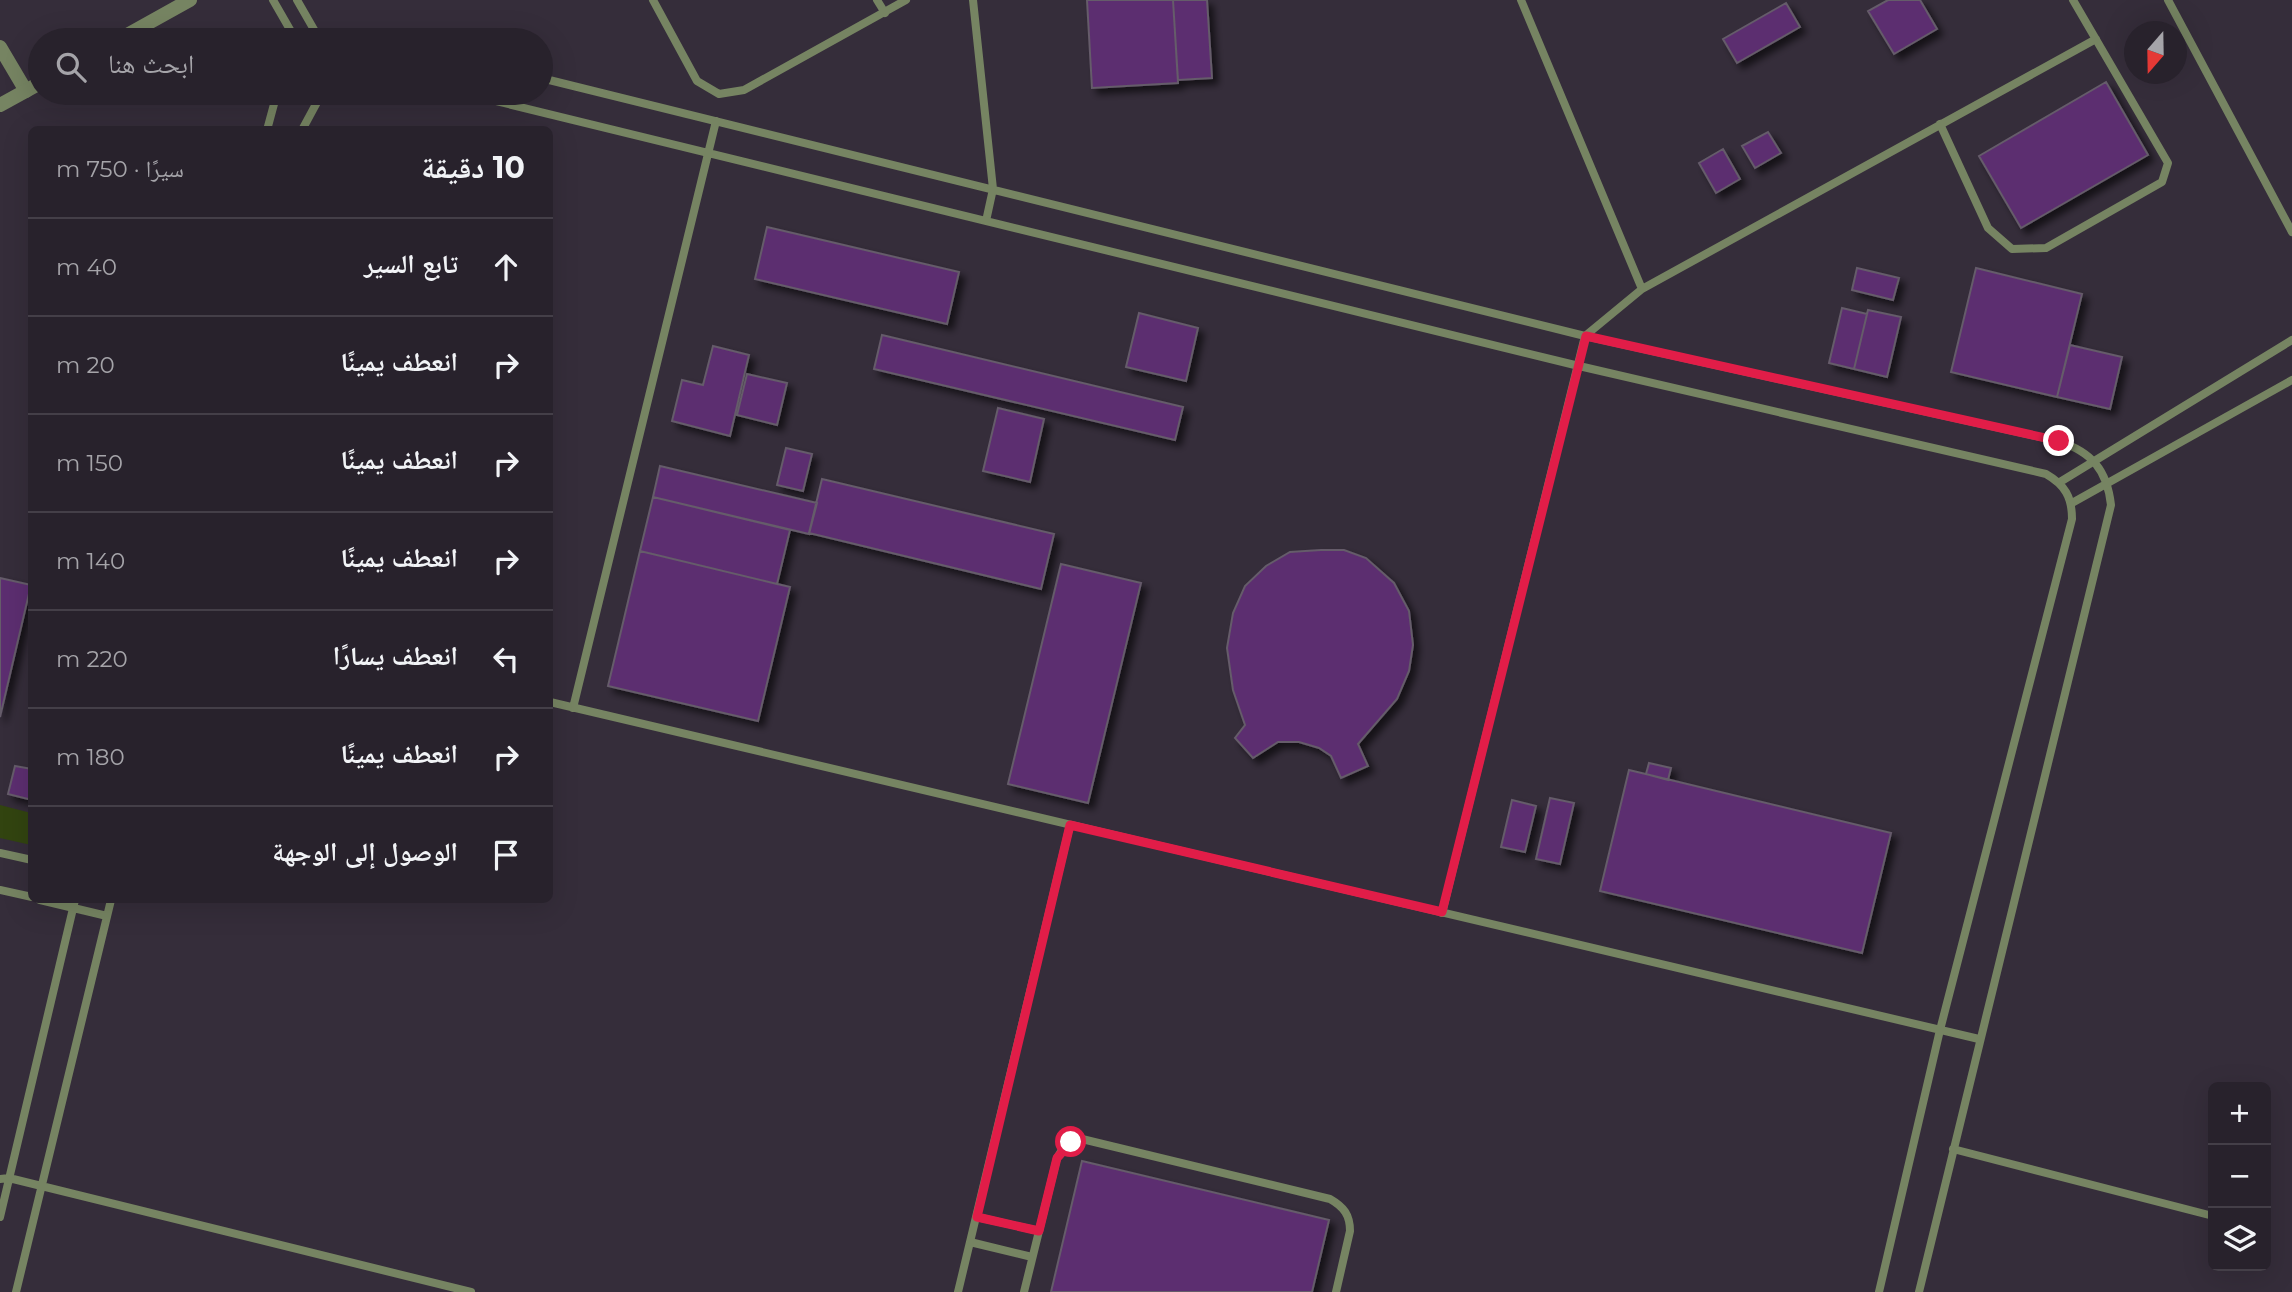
<!DOCTYPE html>
<html lang="ar">
<head>
<meta charset="utf-8">
<style>
	:root { --surface:#28222c; --page:#302a34; --text:#f1f3f6; --muted:#a5a4a9; --line:#443f48 }
	body { margin:0; font-family:Montserrat,"Noto Naskh Arabic",sans-serif; background:var(--page); color:var(--text); direction:rtl }
	.controls { position:absolute; right:21px; bottom:21px; display:grid; overflow:hidden; border-radius:10px; box-shadow:0 7px 28px #0002 }
	.controls button { width:63px; height:63px; display:grid; place-items:center; padding:0; border:0; border-bottom:2px solid var(--line); background:var(--surface); color:var(--text); font:35px sans-serif }
	.compass { position:absolute; left:2124px; top:21px; width:63px; height:63px; border-radius:50%; background:var(--surface); box-shadow:0 7px 28px #0002; rotate:200deg }
	.stop { position:absolute; width:21px; height:21px; margin:-16px; border:5px solid #e11d48; border-radius:50%; background:#fff }
	.stop.end { background:#e11d48; border-color:#fff; box-shadow:0 2px 7px #0008 }
	.list { margin:0; padding:0; list-style:none }
	h2 { display:flex; justify-content:space-between; align-items:center; height:91px; margin:0; padding:0 28px; font-size:30px }
	h2 small { font-size:23px; font-weight:400; color:var(--muted) }
	.list li { display:grid; grid-template-columns:46px 1fr auto; gap:21px; align-items:center; box-sizing:border-box; height:98px; padding:0 28px; border-top:2px solid var(--line) }
	.list b { display:block; font-size:26px; white-space:nowrap }
	.list em { font-size:23px; font-style:normal; color:var(--muted) }
	.icon { flex:none; width:38px; height:38px; fill:none; stroke:currentColor; stroke-width:2; stroke-linecap:round; stroke-linejoin:round }
	.map { position:relative; flex:none; width:2292px; height:1292px; overflow:hidden; direction:ltr }
	.search { position:absolute; background:var(--surface); box-shadow:0 7px 28px #0002; left:28px; top:28px; width:525px; height:77px; display:flex; align-items:center; gap:18px; box-sizing:border-box; padding:0 24px; border-radius:38px; color:var(--muted); font-size:26px }
	.panel { position:absolute; background:var(--surface); box-shadow:0 7px 28px #0002; left:28px; top:126px; width:525px; height:777px; border-radius:10px; direction:rtl }
	.map>svg:first-child { display:block }
	.green { fill:#324410 }
	.building { fill:#5c2d70; stroke:#655b6a; stroke-width:2; filter:url(#shadow) }
	.lines { fill:none; stroke-linecap:round; stroke-linejoin:round }
	.service { stroke:#768462; stroke-width:8 }
	.minor { stroke:#768462; stroke-width:14 }
	.tertiary { stroke:#768462; stroke-width:14 }
	.route { stroke:#e11d48; stroke-width:9 }
</style>
</head>
<body>
<div class="map">
<svg width="2292" height="1292" viewBox="0 0 2292 1292">
	<defs>
		<filter id="shadow"><feDropShadow dx="5.5" dy="5.5" stdDeviation="3.5" flood-color="#0009"/></filter>
	</defs>
	<rect width="100%" height="100%" fill="#352d3a"/>
	<path class="green" d="M0,805L31,813V845L0,838Z"/>
	<path class="building" d="M1087,0H1173L1178,83L1092,88Z
		M1173,0H1207L1212,78L1178,80Z
		M1888,0H1920L1937,29L1894,54L1868,11Z
		M1786,3L1800,27L1737,63L1723,39Z
		M2106,82L2148,155L2021,228L1979,156Z
		M1768,132L1781,153L1755,168L1742,146Z
		M1723,149L1740,179L1716,193L1699,163Z
		M767,227L959,272L947,324L755,279Z
		M1857,268L1899,278L1893,300L1852,290Z
		M1976,268L2082,294L2057,397L1951,372Z
		M1842,308L1867,314L1854,369L1829,363Z
		M1868,310L1901,317L1887,377L1854,369Z
		M1139,313L1198,328L1186,381L1126,367Z
		M882,335L1183,407L1175,440L874,369Z
		M2070,345L2122,357L2110,409L2057,397Z
		M713,346L749,355L730,436L672,421L682,380L703,385Z
		M747,374L787,383L777,425L737,415Z
		M998,408L1044,419L1030,482L983,471Z
		M786,448L812,454L803,491L777,485Z
		M660,466L817,503L809,534L653,497Z
		M822,479L1054,534L1041,589L809,533Z
		M653,497L790,530L777,584L640,551Z
		M1321,550H1344L1366,558L1394,583L1409,611L1413,645L1409,671L1397,699L1358,744L1368,766L1341,778L1331,756L1319,748L1299,742H1278L1253,758L1235,738L1245,725L1233,690L1227,648L1233,613L1245,586L1266,566L1290,552Z
		M640,551L790,587L758,721L608,686Z
		M1061,564L1141,583L1088,803L1008,784Z
		M0,578L31,585L0,717Z
		M1649,763L1671,768L1668,780L1646,774Z
		M15,766L32,769V800L8,794Z
		M1629,770L1891,833L1862,953L1600,891Z
		M1550,798L1574,803L1560,864L1536,859Z
		M1512,800L1536,806L1525,852L1501,847Z
		M1082,1161L1329,1220L1312,1292H1051Z"/>
	<g class="lines">
		<path class="service" d="M273,0L296,40
			M297,0L320,40
			M653,0L697,81L719,94L744,90L906,0
			M877,0L885,13
			M973,0L993,189L986,221
			M1521,0L1642,289
			M2168,0L2292,232
			M307,40C328,27 358,35 382,40
			M541,78L1585,336L2058,441C2092,452 2107,470 2111,505L1919,1292
			M463,93L1579,366L2046,474C2065,485 2072,497 2072,519L1940,1030L1879,1292
			M1940,124L1988,228L2012,249L2046,248L2162,182L2168,163L2073,0
			M267,130L277,93
			M302,130L322,93
			M2060,482L2292,340
			M2072,503L2292,380
			M550,702L1979,1039
			M573,708L716,121
			M0,853L32,860
			M0,890L32,897
			M40,900L107,916
			M1442,913L1585,336L1642,289L2096,39
			M1953,1149L2213,1216
			M0,1179L9,1178L471,1292
			M0,1217L75,900
			M977,1217L1039,1231
			M970,1242L1032,1257
			M16,1292L111,900
			M958,1292L1070,825
			M1024,1292L1057,1158L1063,1148L1082,1139L1330,1199C1344,1207 1350,1215 1350,1231L1336,1292"/>
		<path class="minor" d="M0,47L26,91"/>
		<path class="tertiary" d="M118,40L190,0
			M0,105L40,83"/>
	</g>
	<g class="lines">
		<path class="route" d="M1071,1142L1057,1158L1039,1231L977,1217L1070,825L1442,912L1586,336L2059,441"/>
	</g>
</svg>
<div class="controls">
<button>+</button>
<button>−</button>
<button><svg class="icon" aria-label="layers" viewBox="0 0 24 24"><path d="M12 4l9 5-9 5-9-5zM3 14l9 5 9-5"/></svg></button>
</div>
<svg class="compass" viewBox="-18 -18 36 36"><path d="M0-13l5 13h-10z" fill="#e53935"/><path d="M0 13l5-13h-10z" fill="#a5a4a9"/></svg>
<div class="stop" style="left:1071px;top:1142px"></div>
<div class="stop end" style="left:2059px;top:441px"></div>
<div class="search"><svg class="icon" aria-label="search" viewBox="0 0 24 24"><circle cx="10" cy="10" r="6"/><path d="M15 15l6 6"/></svg>ابحث هنا</div>
<section class="panel">
<h2>10 دقيقة<small>سيرًا · 750 m</small></h2>
<ul class="list">
<li><svg class="icon" aria-label="ahead" viewBox="0 0 24 24"><path d="M12 20V5M6 11l6-6 6 6"/></svg><div><b>تابع السير</b></div><em>40 m</em></li>
<li><svg class="icon" aria-label="right" viewBox="0 0 24 24"><path d="M7 20v-9h11M14 6l5 5-5 5"/></svg><div><b>انعطف يمينًا</b></div><em>20 m</em></li>
<li><svg class="icon" aria-label="right" viewBox="0 0 24 24"><path d="M7 20v-9h11M14 6l5 5-5 5"/></svg><div><b>انعطف يمينًا</b></div><em>150 m</em></li>
<li><svg class="icon" aria-label="right" viewBox="0 0 24 24"><path d="M7 20v-9h11M14 6l5 5-5 5"/></svg><div><b>انعطف يمينًا</b></div><em>140 m</em></li>
<li><svg class="icon" aria-label="left" viewBox="0 0 24 24"><path d="M17 20v-9H6M10 6l-5 5 5 5"/></svg><div><b>انعطف يسارًا</b></div><em>220 m</em></li>
<li><svg class="icon" aria-label="right" viewBox="0 0 24 24"><path d="M7 20v-9h11M14 6l5 5-5 5"/></svg><div><b>انعطف يمينًا</b></div><em>180 m</em></li>
<li><svg class="icon" aria-label="arrive" viewBox="0 0 24 24"><path d="M6 21V4h12l-3 4 3 4H6"/></svg><div><b>الوصول إلى الوجهة</b></div></li>
</ul>
</section>
</div>
</body>
</html>
